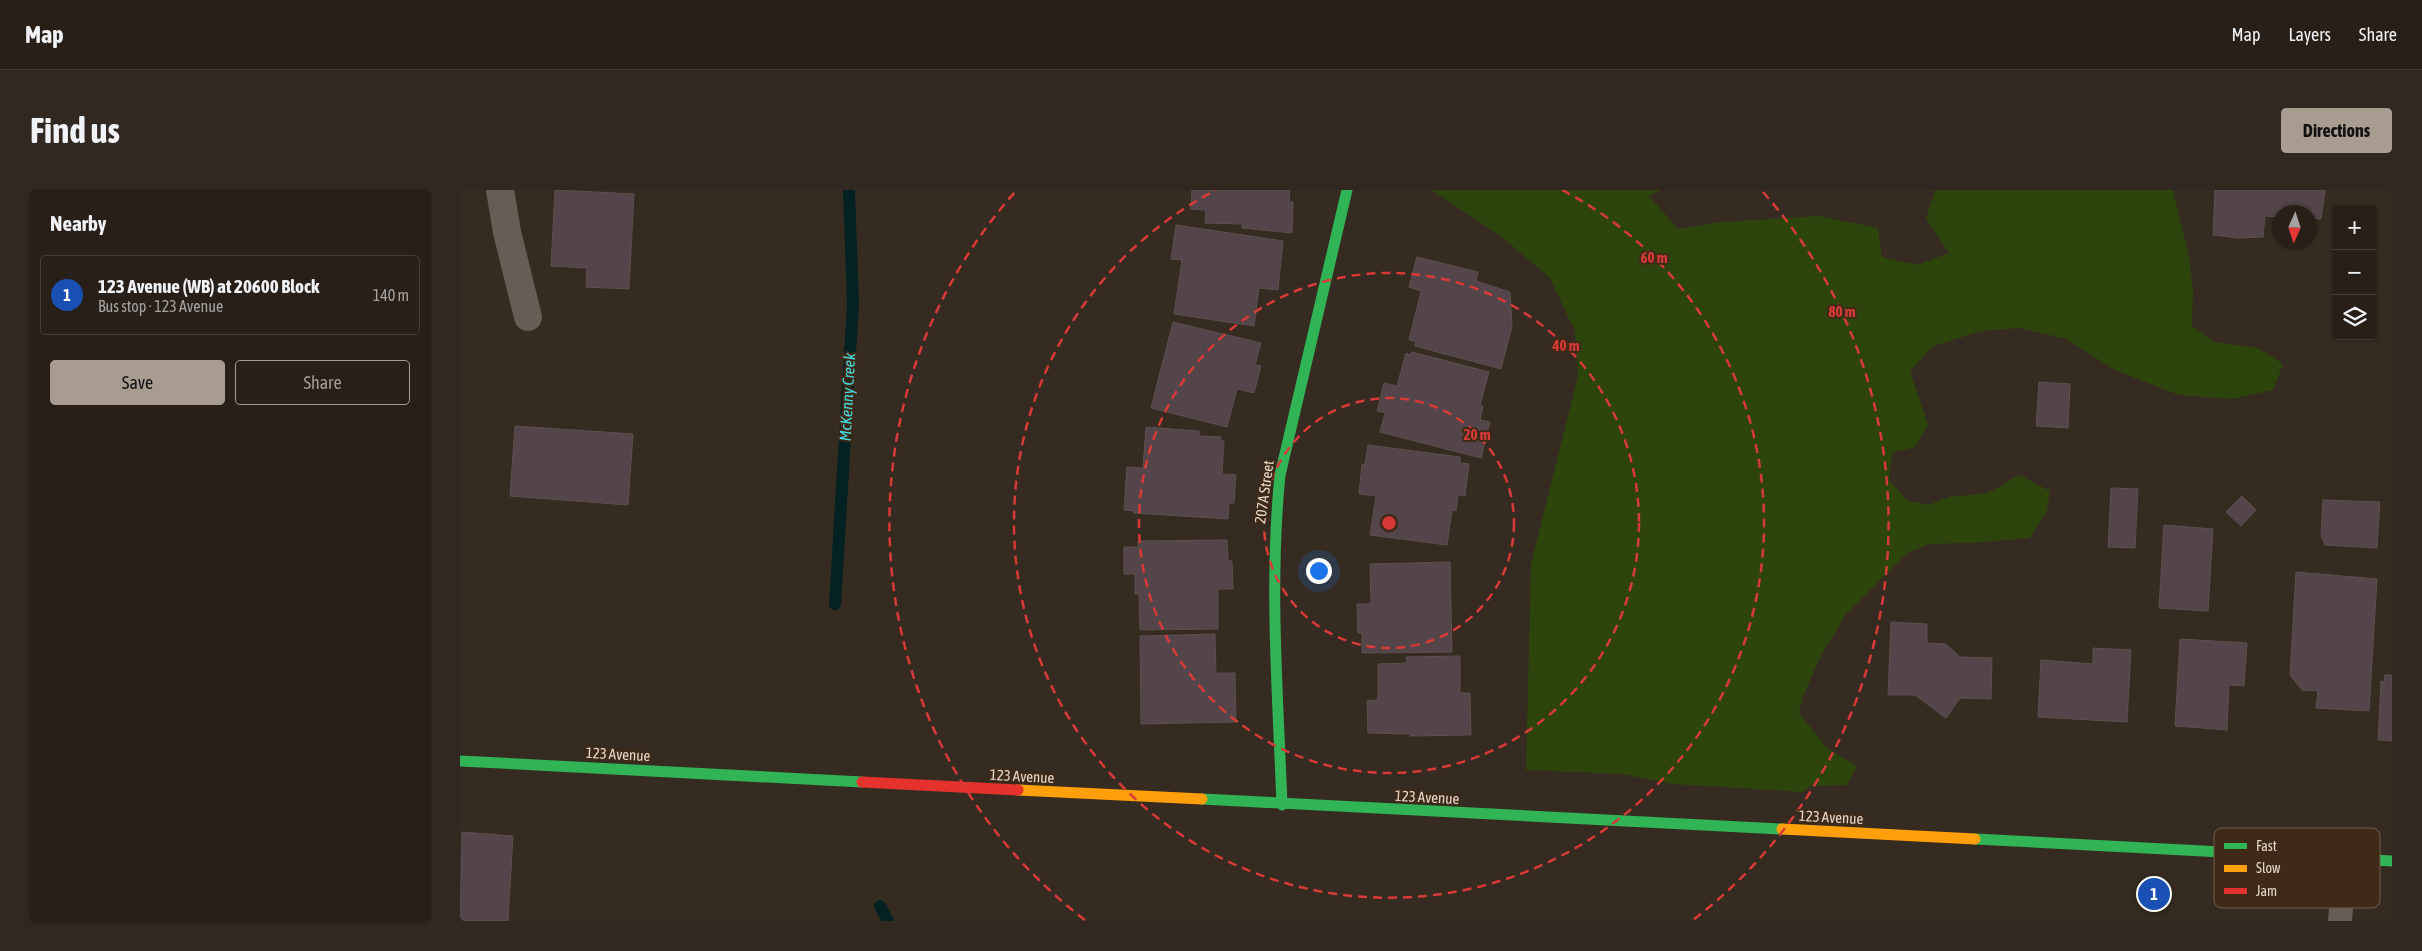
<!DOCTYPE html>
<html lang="en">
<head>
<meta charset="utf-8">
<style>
	:root { --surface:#282018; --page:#302821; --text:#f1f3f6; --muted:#a5a3a2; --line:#443e37; --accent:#a89b90 }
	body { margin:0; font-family:"Asap Condensed",sans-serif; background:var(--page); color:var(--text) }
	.controls { position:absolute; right:15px; top:15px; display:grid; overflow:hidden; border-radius:5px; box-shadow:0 1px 4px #0004 }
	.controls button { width:45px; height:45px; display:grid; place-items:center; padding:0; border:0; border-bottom:1px solid var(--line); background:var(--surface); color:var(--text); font:25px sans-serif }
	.compass { position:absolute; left:1812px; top:15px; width:45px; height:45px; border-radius:50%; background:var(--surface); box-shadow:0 1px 4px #0004; rotate:183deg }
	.you { position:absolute; left:858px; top:380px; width:18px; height:18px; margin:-12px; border:4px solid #fff; border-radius:50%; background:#1a73e8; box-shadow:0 0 0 8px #1a73e833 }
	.badge { display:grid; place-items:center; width:32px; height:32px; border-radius:50%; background:var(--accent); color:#fff; font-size:16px; font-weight:700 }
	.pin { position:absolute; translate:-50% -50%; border:2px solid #fff; box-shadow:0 1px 5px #0006 }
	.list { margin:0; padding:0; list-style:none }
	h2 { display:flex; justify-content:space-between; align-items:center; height:65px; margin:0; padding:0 20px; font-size:21px }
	h2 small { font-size:16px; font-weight:400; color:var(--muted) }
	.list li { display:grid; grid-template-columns:32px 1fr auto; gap:15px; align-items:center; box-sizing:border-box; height:80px; margin:0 10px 10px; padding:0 10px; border:1px solid var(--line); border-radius:5px }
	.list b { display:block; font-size:19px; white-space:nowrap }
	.list p { margin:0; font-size:16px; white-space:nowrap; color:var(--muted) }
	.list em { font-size:16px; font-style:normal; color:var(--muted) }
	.actions { display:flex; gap:10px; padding:15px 20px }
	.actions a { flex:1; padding:11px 0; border:1px solid var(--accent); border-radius:5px; text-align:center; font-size:18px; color:var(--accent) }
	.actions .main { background:var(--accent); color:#111 }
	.icon { flex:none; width:28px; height:28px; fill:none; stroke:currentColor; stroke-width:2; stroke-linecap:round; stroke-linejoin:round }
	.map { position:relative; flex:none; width:1932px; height:731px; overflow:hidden; border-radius:5px }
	header { display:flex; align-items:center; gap:30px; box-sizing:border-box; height:70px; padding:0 25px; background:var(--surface); border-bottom:1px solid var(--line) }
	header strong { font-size:24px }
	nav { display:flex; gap:28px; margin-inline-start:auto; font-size:18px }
	.intro { display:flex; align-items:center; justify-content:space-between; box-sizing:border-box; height:120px; padding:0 30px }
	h1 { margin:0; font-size:35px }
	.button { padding:12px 22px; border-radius:5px; background:var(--accent); color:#111; font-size:18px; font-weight:700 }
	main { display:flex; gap:30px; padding:0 30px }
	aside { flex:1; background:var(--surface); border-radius:5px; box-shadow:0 1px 4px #0004 }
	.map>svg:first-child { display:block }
	.green { fill:#2e440d }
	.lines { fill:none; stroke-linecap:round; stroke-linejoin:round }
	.stream { stroke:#052222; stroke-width:12 }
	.building { fill:#534549; stroke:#5a5150 }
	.lane { stroke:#665d55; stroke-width:24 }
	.street { stroke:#665d55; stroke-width:28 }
	.fast { stroke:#30b455; stroke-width:11 }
	.slow { stroke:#ff9f0a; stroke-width:11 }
	.jam { stroke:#e5322d; stroke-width:11 }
	.ring { fill:none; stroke:#d83a38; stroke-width:2.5; stroke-dasharray:9 6 }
	.labels { text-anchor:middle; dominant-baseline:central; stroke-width:4; stroke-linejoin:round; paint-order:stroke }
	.street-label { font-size:15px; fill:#e6d7cc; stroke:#3f2a17 }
	.water-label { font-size:16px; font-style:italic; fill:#44dfe7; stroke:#3f2a17 }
	.key { fill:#3f2a17; stroke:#715e4d; stroke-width:1 }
	.key-label { font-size:14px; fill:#e6d7cc }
	.centre { fill:#d83a38; stroke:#3f2a17; stroke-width:2.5 }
	.ring-label { font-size:15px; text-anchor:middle; font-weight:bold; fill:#d83a38; stroke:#3f2a17; stroke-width:4; stroke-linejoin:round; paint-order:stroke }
</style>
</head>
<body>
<header>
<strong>Map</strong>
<nav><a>Map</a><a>Layers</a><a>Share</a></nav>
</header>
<div class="intro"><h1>Find us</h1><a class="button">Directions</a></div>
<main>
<aside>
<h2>Nearby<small></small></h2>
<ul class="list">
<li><span class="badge" style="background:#1a4fb4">1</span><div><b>123 Avenue (WB) at 20600 Block</b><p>Bus stop · 123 Avenue</p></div><em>140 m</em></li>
</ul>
<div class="actions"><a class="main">Save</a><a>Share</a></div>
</aside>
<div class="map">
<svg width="1932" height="731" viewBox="0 0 1932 731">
	<rect width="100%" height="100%" fill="#362b20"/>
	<path class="green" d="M972,0H1201L1189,6L1218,39L1261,32L1359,26L1418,38L1422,67L1457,75L1489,63L1466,28L1475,0H1713L1729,66L1733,100L1732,136L1754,152L1798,158L1823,174L1813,200L1773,209L1719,205L1655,180L1606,149L1560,138L1521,141L1471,157L1450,182L1468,235L1455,257L1432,263L1429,290L1447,310L1468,315L1489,307L1528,303L1559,285L1590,301L1587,320L1570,348L1510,353L1469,354L1447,363L1386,424L1360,468L1344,504L1339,523L1367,558L1397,576L1387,595L1351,596L1343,602L1213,594L1162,584L1066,580L1071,374L1118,186L1115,141L1089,87L1043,48Z"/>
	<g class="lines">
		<path class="stream" d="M375,414L393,114L389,0
			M420,716L428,731"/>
	</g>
	<path class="building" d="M95,0L174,4L169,99L126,97L127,78L91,76Z
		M732,0H830L829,12H833L832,43L782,38V34L745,33L746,20L731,19Z
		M1755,0H1865V1L1861,29L1850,28V22H1820V27L1805,26L1803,47L1778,48L1753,45Z
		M716,35L823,51L818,100L799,98L794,136L714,124L722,70L711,69Z
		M957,67L1018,82L1016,91L1050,102L1052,136L1041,179L955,156L956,152L949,150L961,101L949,97Z
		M713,132L801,153L795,175L801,176L794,203L777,199L767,237L691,218Z
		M952,162L1029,182L1020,215L1023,216L1020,230L1030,232L1021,268L920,242L925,223L917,221L924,193L937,196L946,163L951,165Z
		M1579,192L1610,194L1608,238L1576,236Z
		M55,236L173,244L168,315L50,306Z
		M686,237L739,241V246L761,247L760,251H764L762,284L776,285L774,313H769L768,329L674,323V321L664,320L667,277L683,278Z
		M908,255L1000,267V273L1009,274L1005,306L998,305L996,321L992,320L987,355L910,345L916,306L899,304L902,274L905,275Z
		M1651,298L1678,299L1675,358L1648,357Z
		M1782,306L1796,320L1781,336L1766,322Z
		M1863,310L1920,312L1917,358L1865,355L1861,345Z
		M1704,335L1753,339L1748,421L1699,418Z
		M767,350L768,370L772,371L773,399H758V439L680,440L679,404H675V384H664V357H678V351Z
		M990,372L992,462L902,463V443H898L897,414H911L910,374Z
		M1836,382L1917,389L1909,521L1856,518L1858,501L1842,500L1830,485Z
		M1431,432L1467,434V453L1486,454L1500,467L1532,468L1531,509L1500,508L1486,528L1455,505H1428Z
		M755,444L756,483H775L776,532L681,534L680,446Z
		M1720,449L1787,453L1784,496L1769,495L1767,540L1715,536Z
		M1633,458L1671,460L1667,532L1578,527L1581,470L1633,474Z
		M1000,466V503H1010L1011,545L950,546V544L908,543L907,511L917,510L918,508V474L947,473L946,467Z
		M1925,485H1932V551L1918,550L1921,491L1924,492Z
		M2,642L53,646L48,731H0Z"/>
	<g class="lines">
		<path class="lane" d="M1880,731L1885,668"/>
		<path class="street" d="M40,0L47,42L68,127"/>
		<path class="fast" d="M0,571L402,592
			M742,609L1322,639
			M822,615C818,505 809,395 820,285L887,0
			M1515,649L1932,671"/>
		<path class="slow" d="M558,600L742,609
			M1322,639L1515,649"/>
		<path class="jam" d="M402,592L558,600"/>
	</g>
	<g class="ring">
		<circle cx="929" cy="333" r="125"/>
		<circle cx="929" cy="333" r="250"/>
		<path d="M1102 0A375 375 0 1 1 756 0"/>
		<path d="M625 730A500 500 0 0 1 555 2M1303 2A500 500 0 0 1 1233 730"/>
	</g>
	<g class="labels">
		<g class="street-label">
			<text transform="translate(804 302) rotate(-82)">207A Street</text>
			<text transform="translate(158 564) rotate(3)">123 Avenue</text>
			<text transform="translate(562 586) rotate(3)">123 Avenue</text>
			<text transform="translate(967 607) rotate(3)">123 Avenue</text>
			<text transform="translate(1371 627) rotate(3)">123 Avenue</text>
		</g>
		<g class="water-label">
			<text transform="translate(387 207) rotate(-87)">McKenny Creek</text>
		</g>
	</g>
	<rect x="1754" y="638" width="166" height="80" rx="8" class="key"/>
	<rect x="1764" y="653" width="23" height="6" fill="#30b455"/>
	<rect x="1764" y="675" width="23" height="7" fill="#ff9f0a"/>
	<rect x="1764" y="698" width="23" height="6" fill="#e5322d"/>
	<g class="key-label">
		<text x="1796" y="661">Fast</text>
		<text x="1796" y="683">Slow</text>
		<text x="1796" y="706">Jam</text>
	</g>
	<circle cx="929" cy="333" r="8" class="centre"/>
	<g class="ring-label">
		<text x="1194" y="73">60 m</text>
		<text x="1382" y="127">80 m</text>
		<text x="1106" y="161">40 m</text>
		<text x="1017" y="250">20 m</text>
	</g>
</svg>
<div class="controls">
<button>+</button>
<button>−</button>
<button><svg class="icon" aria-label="layers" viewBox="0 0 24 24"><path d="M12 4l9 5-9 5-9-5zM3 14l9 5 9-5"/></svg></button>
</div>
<svg class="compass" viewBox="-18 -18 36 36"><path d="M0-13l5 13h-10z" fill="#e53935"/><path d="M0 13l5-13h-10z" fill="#a5a3a2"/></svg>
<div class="you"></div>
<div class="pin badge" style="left:1694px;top:704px;background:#1a4fb4">1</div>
</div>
</main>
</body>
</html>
